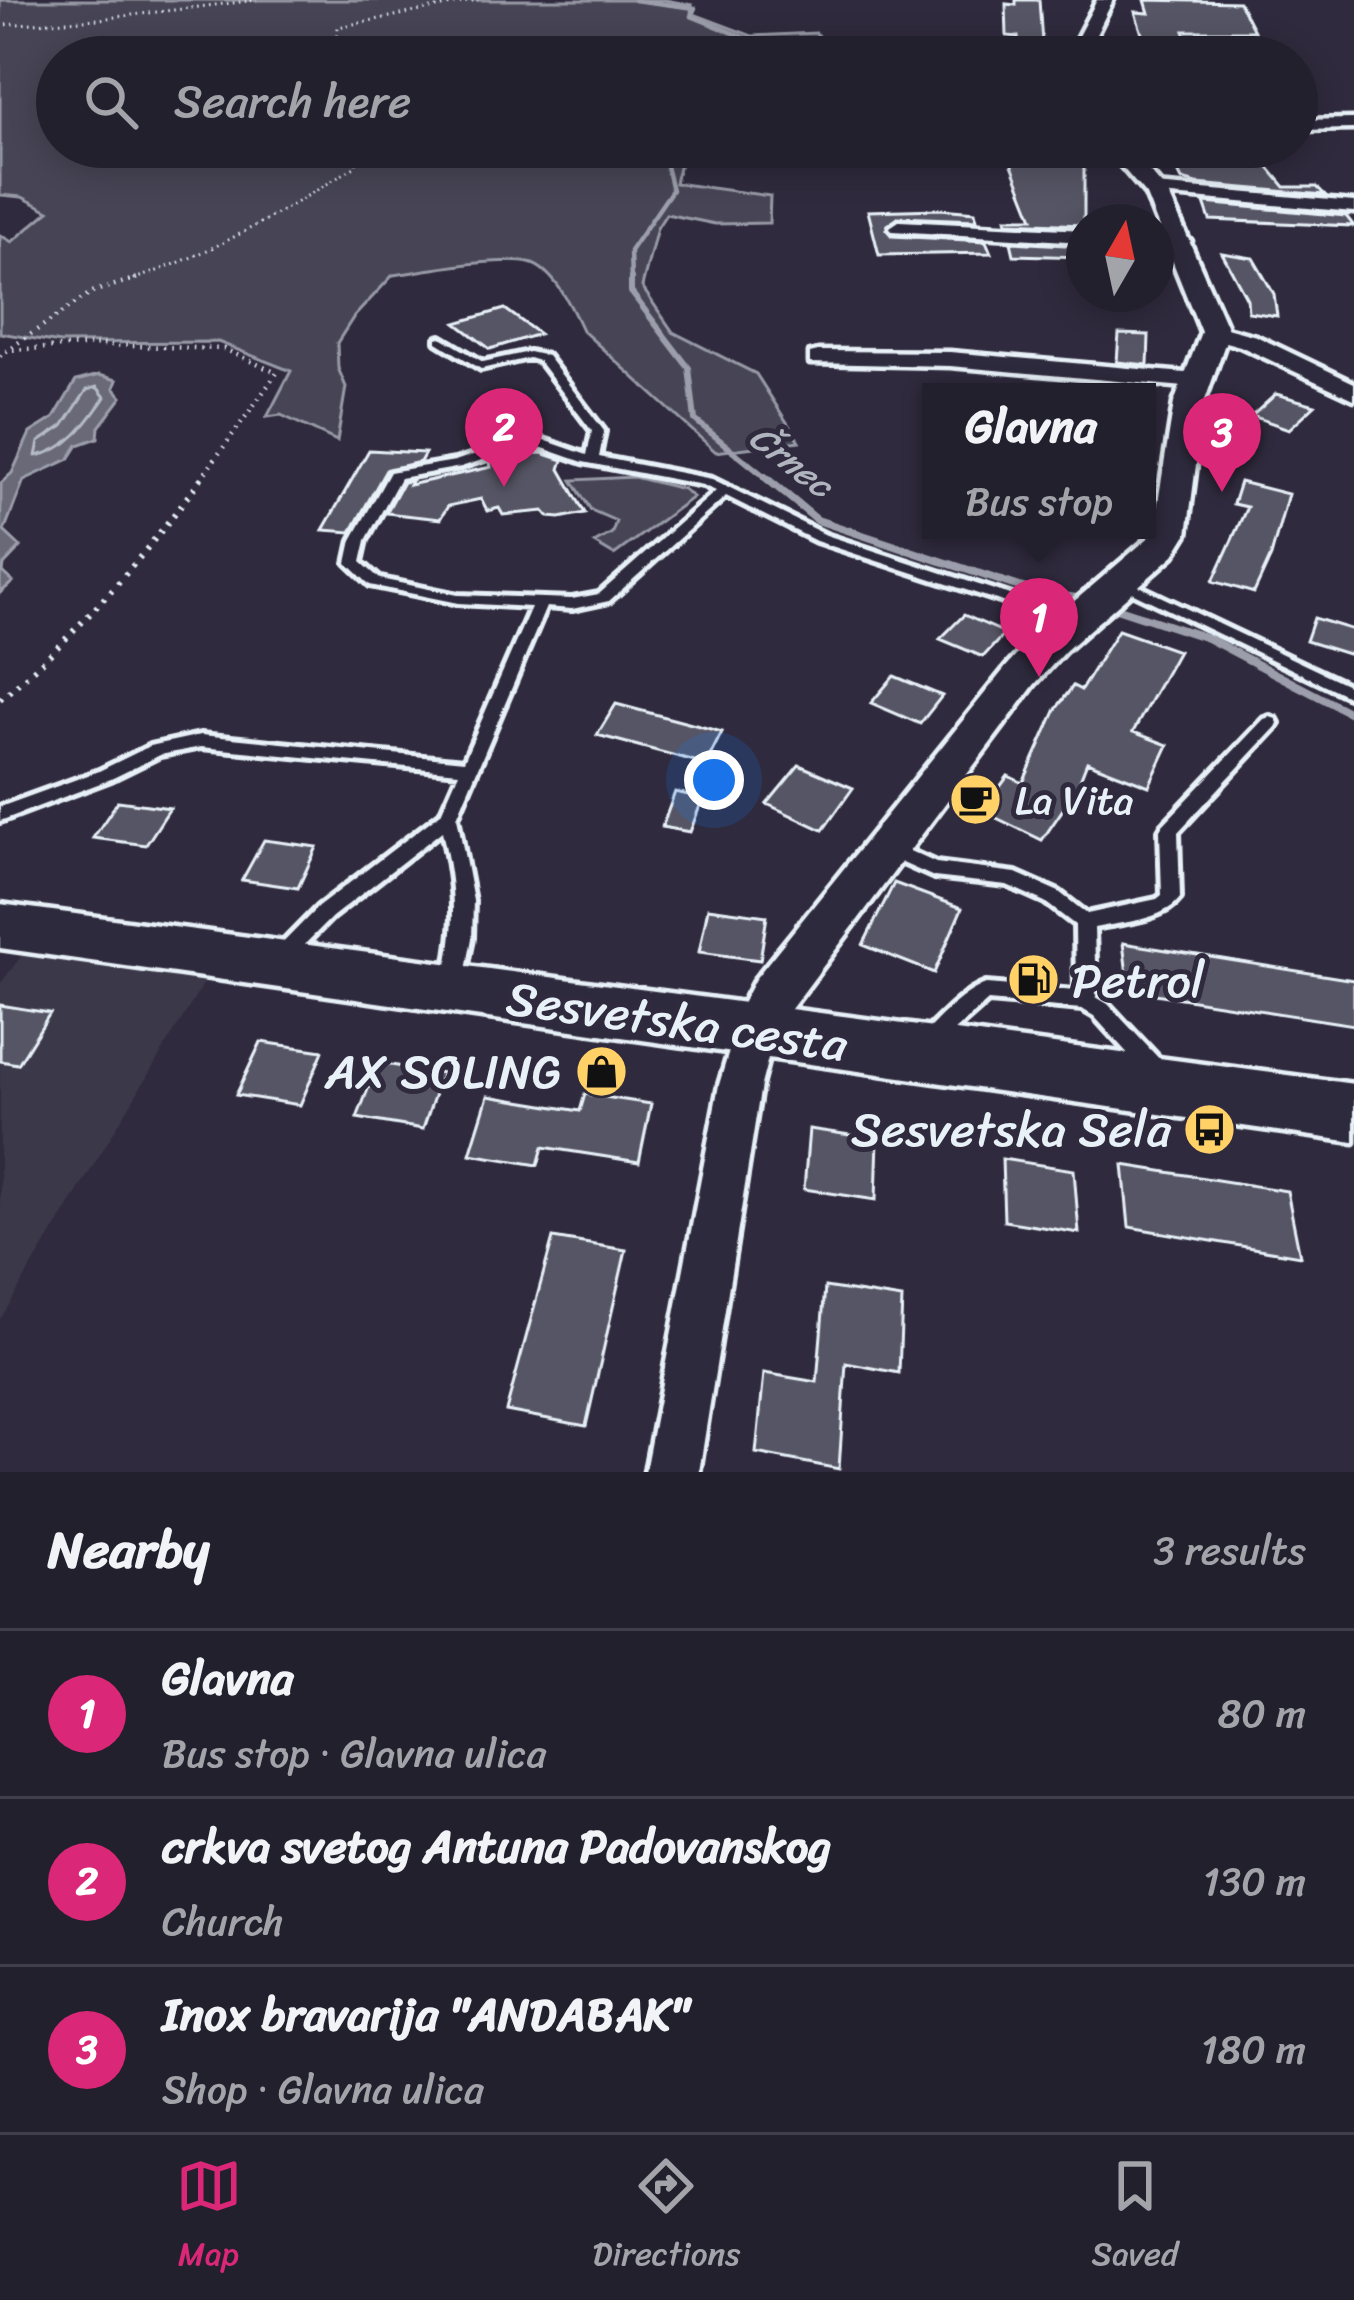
<!DOCTYPE html>
<html lang="en">
<head>
<meta charset="utf-8">
<style>
	:root { --surface:#23202e; --page:#2f2d3a; --text:#f1f3f6; --muted:#a3a3aa; --line:#403e4a; --accent:#db2777 }
	body { margin:0; font-family:Sriracha,sans-serif; background:var(--page); color:var(--text) }
	.compass { position:absolute; left:1066px; top:204px; width:108px; height:108px; border-radius:50%; background:var(--surface); box-shadow:0 6px 30px #0003; rotate:9deg }
	.you { position:absolute; left:714px; top:780px; width:42px; height:42px; margin:-30px; border:9px solid #fff; border-radius:50%; background:#1a73e8; box-shadow:0 0 0 18px #1a73e833 }
	.badge { display:grid; place-items:center; width:78px; height:78px; border-radius:50%; background:var(--accent); color:#fff; font-size:39px; font-weight:700 }
	.pin { position:absolute; translate:-50% -99px; filter:drop-shadow(0 3px 6px #0008) }
	.pin::after { content:''; position:absolute; top:63px; width:42px; height:36px; background:inherit; clip-path:polygon(0 0,100% 0,50% 100%) }
	.popup { position:absolute; left:922px; top:383px; width:234px; height:156px; box-sizing:border-box; display:grid; place-content:center; border-radius:0px; background:var(--surface); filter:drop-shadow(0 3px 9px #0005); font-size:39px; white-space:nowrap; color:var(--muted) }
	.popup b { font-size:45px; color:var(--text) }
	.popup::after { content:''; position:absolute; left:50%; top:100%; margin-left:-24px; border:24px solid transparent; border-top-color:var(--surface) }
	.list { margin:0; padding:0; list-style:none }
	h2 { display:flex; justify-content:space-between; align-items:center; height:156px; margin:0; padding:0 48px; font-size:51px }
	h2 small { font-size:39px; font-weight:400; color:var(--muted) }
	.list li { display:grid; grid-template-columns:78px 1fr auto; gap:36px; align-items:center; box-sizing:border-box; height:168px; padding:0 48px; border-top:3px solid var(--line) }
	.list b { display:block; font-size:45px; white-space:nowrap }
	.list p { margin:0; font-size:39px; white-space:nowrap; color:var(--muted) }
	.list em { font-size:39px; font-style:normal; color:var(--muted) }
	.icon { flex:none; width:66px; height:66px; fill:none; stroke:currentColor; stroke-width:2; stroke-linecap:round; stroke-linejoin:round }
	.map { position:relative; flex:none; width:1354px; height:1472px; overflow:hidden }
	.search { position:absolute; background:var(--surface); box-shadow:0 6px 30px #0003; left:36px; right:36px; top:36px; height:132px; display:flex; align-items:center; gap:30px; box-sizing:border-box; padding:0 42px; border-radius:66px; color:var(--muted); font-size:45px }
	.sheet { height:660px; background:var(--surface) }
	nav { display:flex; justify-content:space-around; align-items:center; box-sizing:border-box; height:168px; border-top:3px solid var(--line); background:var(--surface); font-size:33px; color:var(--muted) }
	nav a { display:grid; justify-items:center; gap:6px }
	nav .on { color:var(--accent) }
	.map>svg:first-child { display:block }
	.built { fill:#3b3749 }
	.green { fill:#464455; stroke:#979aa6; stroke-width:3 }
	.water { fill:#696978; stroke:#9c9fab; stroke-width:3 }
	.lines { fill:none; stroke-linecap:round; stroke-linejoin:round }
	.shore { stroke:#b5bbc5; stroke-width:3 }
	.stream-far2 { stroke:#9c9fab; stroke-width:4.5 }
	.stream-far1 { stroke:#9c9fab; stroke-width:6 }
	.stream { stroke:#9c9fab; stroke-width:8 }
	.building { fill:#575565; stroke:#e8f1f8; stroke-width:3 }
	.service-casing { stroke:#e8f1f8; stroke-width:10 }
	.minor-casing { stroke:#e8f1f8; stroke-width:9 }
	.tertiary-casing { stroke:#e8f1f8; stroke-width:9 }
	.secondary-casing { stroke:#e8f1f8; stroke-width:9 }
	.path-far2 { stroke:#e8f1f8; stroke-width:3; stroke-dasharray:1.5 4.5; stroke-linecap:butt }
	.path-far1 { stroke:#e8f1f8; stroke-width:4.5; stroke-dasharray:1.5 6; stroke-linecap:butt }
	.path { stroke:#e8f1f8; stroke-width:6; stroke-dasharray:3 8; stroke-linecap:butt }
	.service { fill:#2f2a3d; fill-rule:evenodd }
	.minor { fill:#2f2a3d; fill-rule:evenodd }
	.tertiary { fill:#2f2a3d; fill-rule:evenodd }
	.secondary { fill:#2f2a3d; fill-rule:evenodd }
	.labels { text-anchor:middle; dominant-baseline:central; stroke-width:10; stroke-linejoin:round; paint-order:stroke }
	.far-water-label { font-size:36px; font-style:italic; fill:#afb4be; stroke:#2f2a3d }
	.poi-label { font-size:39px; fill:#e8f1f8; stroke:#2f2a3d; text-anchor:start }
	.near-poi-label { font-size:48px; fill:#e8f1f8; stroke:#2f2a3d; text-anchor:end }
	.near-street-label { font-size:48px; fill:#e8f1f8; stroke:#2f2a3d }
</style>
</head>
<body>
<div class="map">
<svg width="1354" height="1472" viewBox="0 0 1354 1472">
	<rect width="100%" height="100%" fill="#2f2a3d"/>
	<filter id="ink" filterUnits="userSpaceOnUse"><feTurbulence type="fractalNoise" baseFrequency=".00833" numOctaves="2"/><feDisplacementMap in="SourceGraphic" scale="24" xChannelSelector="R" yChannelSelector="G"/><feConvolveMatrix kernelMatrix="1 2 1 2 8 2 1 2 1" color-interpolation-filters="sRGB"/></filter>
	<g filter="url(#ink)">
		<path class="built" d="M28,947L210,973L0,1320V984Z"/>
		<path class="green" d="M0,0H665L692,5L691,13L752,36L816,33L820,38L769,42L756,53L761,57H57V147H684L675,183L770,196L769,223L715,224L666,214L657,228L642,287L673,332L756,374L799,441L716,452L582,330C572,308 554,269 529,263C503,256 423,271 393,275L353,318L337,343L338,368L346,387L337,441L281,415L267,417L291,371L218,342L60,343L0,333V235L12,242L49,211L22,197L0,195Z
			M634,477L683,489L693,497L614,555L594,543L612,533L616,521L591,510L572,480Z"/>
		<path class="water" d="M99,375L117,380L114,388L122,397L99,427L98,438L78,445L69,459L24,480L4,531L21,547L4,565L3,573L13,582L0,593L1,483L12,473L30,433L54,418L76,381Z"/>
		<g class="lines">
			<path class="shore" d="M97,387L105,397C87,423 69,450 36,456L39,442L63,426L87,390Z"/>
			<path class="stream-far2" d="M634,0L695,8L691,16L753,41L747,57
				M631,281L630,251L672,190L666,166L681,147"/>
			<path class="stream-far1" d="M631,278V292L689,368L695,420L769,480"/>
			<path class="stream" d="M765,477L817,520L1035,592L1091,600
				M1107,605L1207,638L1354,715"/>
		</g>
		<path class="building" d="M1016,0H1039L1043,57H1019L1018,37L1007,36L1006,4L1016,5Z
			M1145,0L1239,2L1254,31H1184L1188,42L1144,40L1135,12L1149,13Z
			M1005,147H1074L1084,163V225L1007,222L1006,218H1033Z
			M1171,157L1265,163L1285,187H1317L1325,195L1197,184L1182,180Z
			M1204,203L1346,216L1354,226L1210,220Z
			M940,209L975,212L977,220L899,217L886,229L892,236L986,241L991,253L879,255L868,211Z
			M1011,242L1084,246V257L1014,255Z
			M1222,253L1253,258L1274,294L1277,316L1248,312L1247,299Z
			M505,309L539,334L490,349L456,323Z
			M1119,334L1149,335L1148,365L1117,362Z
			M1276,394L1315,405L1289,429L1252,416Z
			M369,450L425,453L420,462L386,470L351,532L323,530Z
			M542,453L563,460L560,469L585,513L560,518L549,517L544,511L503,515L499,508L487,511L481,499L448,506L440,519L386,513L403,482L411,481L409,485L491,467L490,462L513,454Z
			M1240,482L1288,494L1271,556L1254,593L1213,581L1247,507L1233,504Z
			M964,615L1005,633L983,657L940,639Z
			M1314,618L1354,630V656L1306,641Z
			M1118,630L1178,651L1133,732L1168,745L1149,786L1087,762L1076,790L1042,840L982,811L1008,776L1023,783L1056,709L1073,686L1081,690Z
			M894,676L942,696L920,724L871,703Z
			M616,704L722,732L706,764L597,735Z
			M799,765L853,788L823,830L767,804Z
			M675,792L703,798L690,832L662,827Z
			M118,801L170,808L146,845L93,838Z
			M264,840L317,847L298,888L242,880Z
			M894,883L962,908L934,973L863,945Z
			M708,908L767,916L760,960L699,952Z
			M1123,943L1354,980V1025L1129,990Z
			M0,1005L50,1013L18,1064L0,1061Z
			M261,1042L323,1051L300,1105L236,1095Z
			M378,1063L442,1073L423,1129L357,1118Z
			M585,1094L651,1104L639,1162L543,1147L538,1165L470,1154L488,1096L580,1111Z
			M809,1129L878,1139L876,1200L804,1189Z
			M1002,1159L1074,1170L1079,1233L1004,1221Z
			M1123,1165L1287,1191L1300,1256L1129,1227Z
			M553,1238L626,1250L586,1426L506,1411Z
			M825,1287L902,1299L899,1373L846,1363L839,1469L756,1453L764,1373L817,1382Z"/>
		<g class="lines">
			<defs>
				<path id="service" d="M441,337L483,362L529,352L547,356L604,431L599,457L712,479L826,535L1080,618L1082,621L1080,624H1070L816,541L726,496L609,601L572,609L546,607L457,817L473,901L472,938L463,986L460,992L453,994L446,992L443,986C457,925 456,891 442,831L332,917L288,961L281,963L274,961L271,955L318,907L441,813L459,772L201,747L160,755L111,779L0,821V807L99,771L150,746L201,735L464,761L531,607L458,603L375,586L370,585L347,563L352,540L390,472L455,461L511,442L544,440L587,455L592,431L539,361L529,358L481,369L437,342V338ZM543,448L583,462L703,485L716,491L599,594L572,599L458,595L380,579L361,562L366,540L400,478L461,467L512,450Z
					M1124,579L1354,688V699L1119,586L1117,583Z
					M1270,717L1276,719L1278,723L1276,727L1178,832L1180,898C1163,921 1121,922 1094,928L1096,997L1108,1004L1163,1063L1167,1070L1163,1077L1156,1079L1149,1077L1094,1016L1082,1009L988,1001L936,1047L929,1050L922,1047L919,1041L922,1035C942,1016 960,994 986,984L1076,991L1075,925L1045,902L1007,885L934,877L880,853L877,848L880,843H892L936,863L1016,873L1059,892L1087,914L1157,899L1162,895L1160,830L1163,825L1264,719Z"/>
				<path id="minor" d="M1354,119V129L1297,130V120Z
					M1155,185L1354,202V212L1149,194L1146,190Z
					M899,221L1084,230V242L892,231L890,227Z
					M1156,234L1181,235L1191,241L1181,247L1156,246Z
					M1215,325L1256,336L1354,383V399L1240,346L1207,337L1204,332Z
					M818,351L950,352L1196,374L1208,381L1196,388L950,366L810,363V353Z
					M754,1013L769,1018L775,1031L761,1085L699,1472H645L719,1085L739,1018Z"/>
				<path id="tertiary" d="M1097,0H1113L1085,57H1067Z
					M1105,147H1128L1168,193L1229,332L1204,403L1187,534L1174,555L1065,651L1034,685L791,1009L773,1047L754,1054L735,1047L728,1031L755,979L1006,667L1037,633L1153,534L1174,403L1201,332L1146,195Z"/>
				<path id="secondary" d="M0,904L1354,1084V1142L0,948Z"/>
			</defs>
			<use href="#service" class="service-casing"/>
			<use href="#minor" class="minor-casing"/>
			<use href="#tertiary" class="tertiary-casing"/>
			<use href="#secondary" class="secondary-casing"/>
			<path class="path-far2" d="M0,25L99,19L257,0
				M356,57L337,39L338,27L478,0
				M128,281C211,255 282,212 356,166L357,147"/>
			<path class="path-far1" d="M12,347L92,292L138,278
				M0,356L8,350L102,345L224,349L277,373L200,480"/>
			<path class="path" d="M0,699C78,634 142,559 202,477"/>
			<use href="#service" class="service"/>
			<use href="#minor" class="minor"/>
			<use href="#tertiary" class="tertiary"/>
			<use href="#secondary" class="secondary"/>
		</g>
	</g>
	<defs>
		<symbol id="cafe-disc" viewBox="-11 -11 22 22"><circle r="9.5" fill="#ffd166" stroke="#2f2a3d"/><path d="M-5.5-4.5H6V0H3Q3 3.5 0 3.5H-2.5Q-5.5 3.5-5.5 0ZM3-3.2v2h1.7v-2ZM-6 4.5H4V6H-6Z" fill="#111"/></symbol>
		<symbol id="fuel-disc" viewBox="-11 -11 22 22"><circle r="9.5" fill="#ffd166" stroke="#2f2a3d"/><path d="M-5.5-6h7V0h2V4h1.3V-2.5L3-4.5l.8-.8L6-3V5H2.5V1h-1V6h-7ZM-4.2-4.7v3.2H.2V-4.7Z" fill="#111"/></symbol>
		<symbol id="shop-disc" viewBox="-11 -11 22 22"><circle r="9.5" fill="#ffd166" stroke="#2f2a3d"/><path d="M-5-2.5h2.3a2.7 3.5 0 0 1 5.4 0H5L5.5 6h-11ZM-1.5-2.5h3a1.5 2.3 0 0 0-3 0Z" fill="#111"/></symbol>
		<symbol id="bus-disc" viewBox="-11 -11 22 22"><circle r="9.5" fill="#ffd166" stroke="#2f2a3d"/><path d="M-5-6H5V4H4V6H2V4H-2V6H-4V4H-5ZM-3.5-4V0h7V-4ZM-3.5 1.2v1.5H-2V1.2ZM2 1.2v1.5H3.5V1.2Z" fill="#111"/></symbol>
	</defs>
	<g fill-rule="evenodd">
		<use href="#cafe-disc" x="946" y="770" width="59" height="59"/>
		<use href="#fuel-disc" x="1004" y="950" width="59" height="59"/>
		<use href="#shop-disc" x="572" y="1042" width="59" height="59"/>
		<use href="#bus-disc" x="1180" y="1100" width="59" height="59"/>
	</g>
	<g class="labels">
		<g class="far-water-label">
			<text transform="translate(791 461) rotate(38)">Črnec</text>
		</g>
		<g class="poi-label">
			<text x="1015" y="800">La Vita</text>
		</g>
		<g class="near-poi-label">
			<text x="1072" y="980" text-anchor="start">Petrol</text>
			<text x="562" y="1071">AX SOLING</text>
			<text x="1171" y="1129">Sesvetska Sela</text>
		</g>
		<g class="near-street-label">
			<text transform="translate(677 1021) rotate(8)">Sesvetska cesta</text>
		</g>
	</g>
</svg>
<svg class="compass" viewBox="-18 -18 36 36"><path d="M0-13l5 13h-10z" fill="#e53935"/><path d="M0 13l5-13h-10z" fill="#a3a3aa"/></svg>
<div class="you"></div>
<div class="pin badge" style="left:1039px;top:677px">1</div>
<div class="popup"><b>Glavna</b>Bus stop</div>
<div class="pin badge" style="left:504px;top:487px">2</div>
<div class="pin badge" style="left:1222px;top:492px">3</div>
<div class="search"><svg class="icon" aria-label="search" viewBox="0 0 24 24"><circle cx="10" cy="10" r="6"/><path d="M15 15l6 6"/></svg>Search here</div>
</div>
<section class="sheet">
<h2>Nearby<small>3 results</small></h2>
<ul class="list">
<li><span class="badge">1</span><div><b>Glavna</b><p>Bus stop · Glavna ulica</p></div><em>80 m</em></li>
<li><span class="badge">2</span><div><b>crkva svetog Antuna Padovanskog</b><p>Church</p></div><em>130 m</em></li>
<li><span class="badge">3</span><div><b>Inox bravarija &quot;ANDABAK&quot;</b><p>Shop · Glavna ulica</p></div><em>180 m</em></li>
</ul>
</section>
<nav>
<a class="on"><svg class="icon" aria-label="map" viewBox="0 0 24 24"><path d="M3 6l6-2 6 2 6-2v14l-6 2-6-2-6 2zM9 4v14M15 6v14"/></svg>Map</a>
<a><svg class="icon" aria-label="directions" viewBox="0 0 24 24"><path d="M12 3l9 9-9 9-9-9zM9 14v-3h6M13 9l2 2-2 2"/></svg>Directions</a>
<a><svg class="icon" aria-label="saved" viewBox="0 0 24 24"><path d="M7 4h10v16l-5-4-5 4z"/></svg>Saved</a>
</nav>
</body>
</html>
